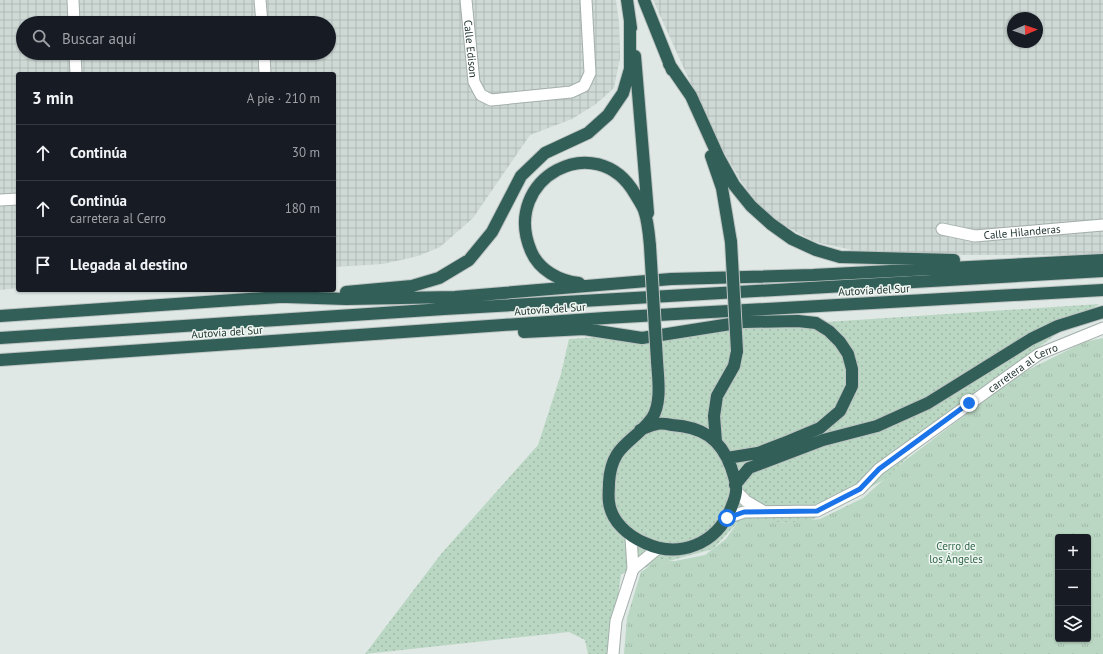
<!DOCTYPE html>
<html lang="es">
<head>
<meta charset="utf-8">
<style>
	:root { --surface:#171b24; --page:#20242c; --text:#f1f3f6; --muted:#9ea1a6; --line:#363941 }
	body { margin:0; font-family:"PT Sans",sans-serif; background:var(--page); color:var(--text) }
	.controls { position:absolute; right:12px; bottom:12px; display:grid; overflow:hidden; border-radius:4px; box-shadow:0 1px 3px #0004 }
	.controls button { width:36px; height:36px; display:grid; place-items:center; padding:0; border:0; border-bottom:1px solid var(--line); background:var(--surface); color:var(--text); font:20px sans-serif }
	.compass { position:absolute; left:1007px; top:12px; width:36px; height:36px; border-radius:50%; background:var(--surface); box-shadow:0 1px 3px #0004; rotate:88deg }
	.stop { position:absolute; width:12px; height:12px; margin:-9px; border:3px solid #1a73e8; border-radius:50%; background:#fff }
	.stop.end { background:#1a73e8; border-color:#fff; box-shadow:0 1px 4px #0008 }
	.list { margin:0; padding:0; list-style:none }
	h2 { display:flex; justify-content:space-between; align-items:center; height:52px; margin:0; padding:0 16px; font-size:17px }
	h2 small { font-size:13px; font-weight:400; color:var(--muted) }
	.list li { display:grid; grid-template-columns:26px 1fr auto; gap:12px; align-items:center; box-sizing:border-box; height:56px; padding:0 16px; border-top:1px solid var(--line) }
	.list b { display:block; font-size:15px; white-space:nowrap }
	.list p { margin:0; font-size:13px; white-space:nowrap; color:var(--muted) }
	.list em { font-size:13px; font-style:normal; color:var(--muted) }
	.icon { flex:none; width:22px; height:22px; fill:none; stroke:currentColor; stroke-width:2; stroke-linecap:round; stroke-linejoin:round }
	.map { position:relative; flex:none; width:1103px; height:654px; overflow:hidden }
	.search { position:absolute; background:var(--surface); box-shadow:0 1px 3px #0004; left:16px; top:16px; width:320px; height:44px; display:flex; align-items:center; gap:10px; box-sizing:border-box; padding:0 14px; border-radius:22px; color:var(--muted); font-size:15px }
	.panel { position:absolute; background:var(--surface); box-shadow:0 1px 3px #0004; left:16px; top:72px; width:320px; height:220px; border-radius:4px }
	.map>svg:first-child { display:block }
	.industrial { fill:url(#industrial-grid); fill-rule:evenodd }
	.grass { fill:url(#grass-dots) }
	.park { fill:url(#park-tufts); fill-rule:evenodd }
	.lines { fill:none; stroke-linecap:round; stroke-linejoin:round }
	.street-casing { stroke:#a3afac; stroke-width:13 }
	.highway-casing { stroke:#bdc3c2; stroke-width:14 }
	.street { stroke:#fff; stroke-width:11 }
	.highway { stroke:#325f57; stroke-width:12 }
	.highway-bridge-casing { stroke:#bdc3c2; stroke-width:14; stroke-linecap:butt }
	.highway-bridge { stroke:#325f57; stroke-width:12 }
	.route { stroke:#1a73e8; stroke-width:5 }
	.labels { text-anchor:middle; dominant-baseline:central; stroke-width:3; stroke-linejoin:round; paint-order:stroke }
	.street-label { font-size:11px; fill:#223632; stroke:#eff6f2 }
	.park-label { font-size:11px; fill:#316849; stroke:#eff6f2 }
</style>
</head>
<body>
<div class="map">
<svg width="1103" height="654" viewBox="0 0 1103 654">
	<defs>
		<pattern id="industrial-grid" width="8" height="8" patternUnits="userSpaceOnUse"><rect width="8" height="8" fill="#ced8d4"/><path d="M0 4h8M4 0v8" fill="none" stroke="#b1bab6"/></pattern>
		<pattern id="grass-dots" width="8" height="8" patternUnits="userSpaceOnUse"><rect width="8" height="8" fill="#bad7c3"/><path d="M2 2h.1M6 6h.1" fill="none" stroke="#a0b9a8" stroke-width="1.8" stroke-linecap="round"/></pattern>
		<pattern id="park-tufts" width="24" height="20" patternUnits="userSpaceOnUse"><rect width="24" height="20" fill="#bad7c3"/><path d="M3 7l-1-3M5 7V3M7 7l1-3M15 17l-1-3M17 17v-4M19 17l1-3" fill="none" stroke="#a0b9a8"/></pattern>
	</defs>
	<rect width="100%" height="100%" fill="#dfe8e5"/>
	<path class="industrial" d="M0,0H616L619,22L620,58L614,88L596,104L572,119L530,135L473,218L440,247L418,256L383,264L334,267V74H18V288L0,290ZM23,23H329V53H23Z
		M653,0H1103V255H949L857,251L815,242L767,216L741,181L715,137ZM1013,18H1037V42H1013Z"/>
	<path class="grass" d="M1099,304L962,402L887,478L806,523L738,522L713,549L621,574L610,654H588L585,640L569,632L365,654L441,554L538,445L561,374L569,339Z"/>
	<path class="park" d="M1103,338V654H624L627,618L641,572L657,561H675L705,555L726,539L738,522L747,519H764L784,523L820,519L863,498L907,459L1018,375L1084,342ZM1058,537H1088V639H1058Z"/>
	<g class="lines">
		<defs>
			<g id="street">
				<path d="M73,0L74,23"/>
				<path d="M260,0L262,23"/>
				<path id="s1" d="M466,0L474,82L481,95L491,100L571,92L584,86L590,73L586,0"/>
				<path d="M75,53L76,74"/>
				<path d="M264,53L265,74"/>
				<path d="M0,200L18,199"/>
				<path id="s2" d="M942,229L975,236L1103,225"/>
				<path d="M736,491L746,501L763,511"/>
				<path id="s3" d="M727,518L744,512L817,511L860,489L879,469L1039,354L1103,328"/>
				<path d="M633,569L657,549"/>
				<path d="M613,654L616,621L633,569L631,537"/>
			</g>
			<path id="highway" d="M627,0L631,28
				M644,0L672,70
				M635,56L648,213
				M669,64L691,96L719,158L734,185L751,206L771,224L792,239L816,250L840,257L954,260
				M711,156L722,188L731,242
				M579,283C559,281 539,270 531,251C500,178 597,127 635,194C638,199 642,205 644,210C648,221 649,235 650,246
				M346,292L412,286L439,278L469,260L492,232L521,176L545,153L588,133L608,115L623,93L630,69V20
				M287,297L346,299L455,297L671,279L813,275L1103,260
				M0,316L294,296
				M524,332L584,329L642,338L743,322L798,321L816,323L829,331L840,342L848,354L852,369V386L840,411L820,428L789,441L758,453L727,458
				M0,338L444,309L1103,271
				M0,360L605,318L1103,290
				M640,430C645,428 651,425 657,424C661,423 667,424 672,425C702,427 720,438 731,467C733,474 737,483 736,491C736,496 733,503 731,508C717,544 679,559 645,543C628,536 611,521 609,502C608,496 609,489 609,483C611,444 633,444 652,418C662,403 658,378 657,361
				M716,442L714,416L717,396L734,366L737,351
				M735,485L749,468L823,440L877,426L928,403L1031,339L1058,326L1103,312"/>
		</defs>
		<use href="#street" class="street-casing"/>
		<use href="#highway" class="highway-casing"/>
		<use href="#street" class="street"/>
		<use href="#highway" class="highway"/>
		<defs>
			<path id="highway-bridge" d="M731,242L737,351
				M650,246L657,361"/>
		</defs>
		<use href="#highway-bridge" class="highway-bridge-casing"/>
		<use href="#highway-bridge" class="highway-bridge"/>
	</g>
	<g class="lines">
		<path class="route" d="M727,518L744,512L817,511L860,489L879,469L969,403"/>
	</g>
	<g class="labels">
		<g class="street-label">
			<text stroke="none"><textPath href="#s1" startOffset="49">Calle Edison</textPath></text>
			<text stroke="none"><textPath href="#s2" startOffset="81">Calle Hilanderas</textPath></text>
			<text transform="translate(874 290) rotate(-3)">Autovía del Sur</text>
			<text transform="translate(550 309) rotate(-4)">Autovía del Sur</text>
			<text transform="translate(227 332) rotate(-4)">Autovía del Sur</text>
			<text stroke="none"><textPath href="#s3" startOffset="343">carretera al Cerro</textPath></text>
		</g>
		<g class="park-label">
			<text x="956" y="546">Cerro de<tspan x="956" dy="13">los Ángeles</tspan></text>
		</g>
	</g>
</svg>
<div class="controls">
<button>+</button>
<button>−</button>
<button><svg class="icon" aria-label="layers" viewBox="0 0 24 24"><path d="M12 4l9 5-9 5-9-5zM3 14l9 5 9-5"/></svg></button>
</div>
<svg class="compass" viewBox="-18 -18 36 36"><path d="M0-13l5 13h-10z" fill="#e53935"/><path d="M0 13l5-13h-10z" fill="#9ea1a6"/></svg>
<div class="stop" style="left:727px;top:518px"></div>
<div class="stop end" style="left:969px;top:403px"></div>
<div class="search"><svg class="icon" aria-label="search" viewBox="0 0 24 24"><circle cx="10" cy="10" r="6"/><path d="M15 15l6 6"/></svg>Buscar aquí</div>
<section class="panel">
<h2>3 min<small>A pie · 210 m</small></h2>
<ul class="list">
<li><svg class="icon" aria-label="ahead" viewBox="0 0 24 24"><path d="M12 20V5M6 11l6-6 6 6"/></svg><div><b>Continúa</b></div><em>30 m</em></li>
<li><svg class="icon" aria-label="ahead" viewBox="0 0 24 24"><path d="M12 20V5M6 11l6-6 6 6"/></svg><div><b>Continúa</b><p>carretera al Cerro</p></div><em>180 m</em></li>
<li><svg class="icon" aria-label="arrive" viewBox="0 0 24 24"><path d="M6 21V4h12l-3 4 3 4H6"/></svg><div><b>Llegada al destino</b></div></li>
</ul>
</section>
</div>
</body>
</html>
